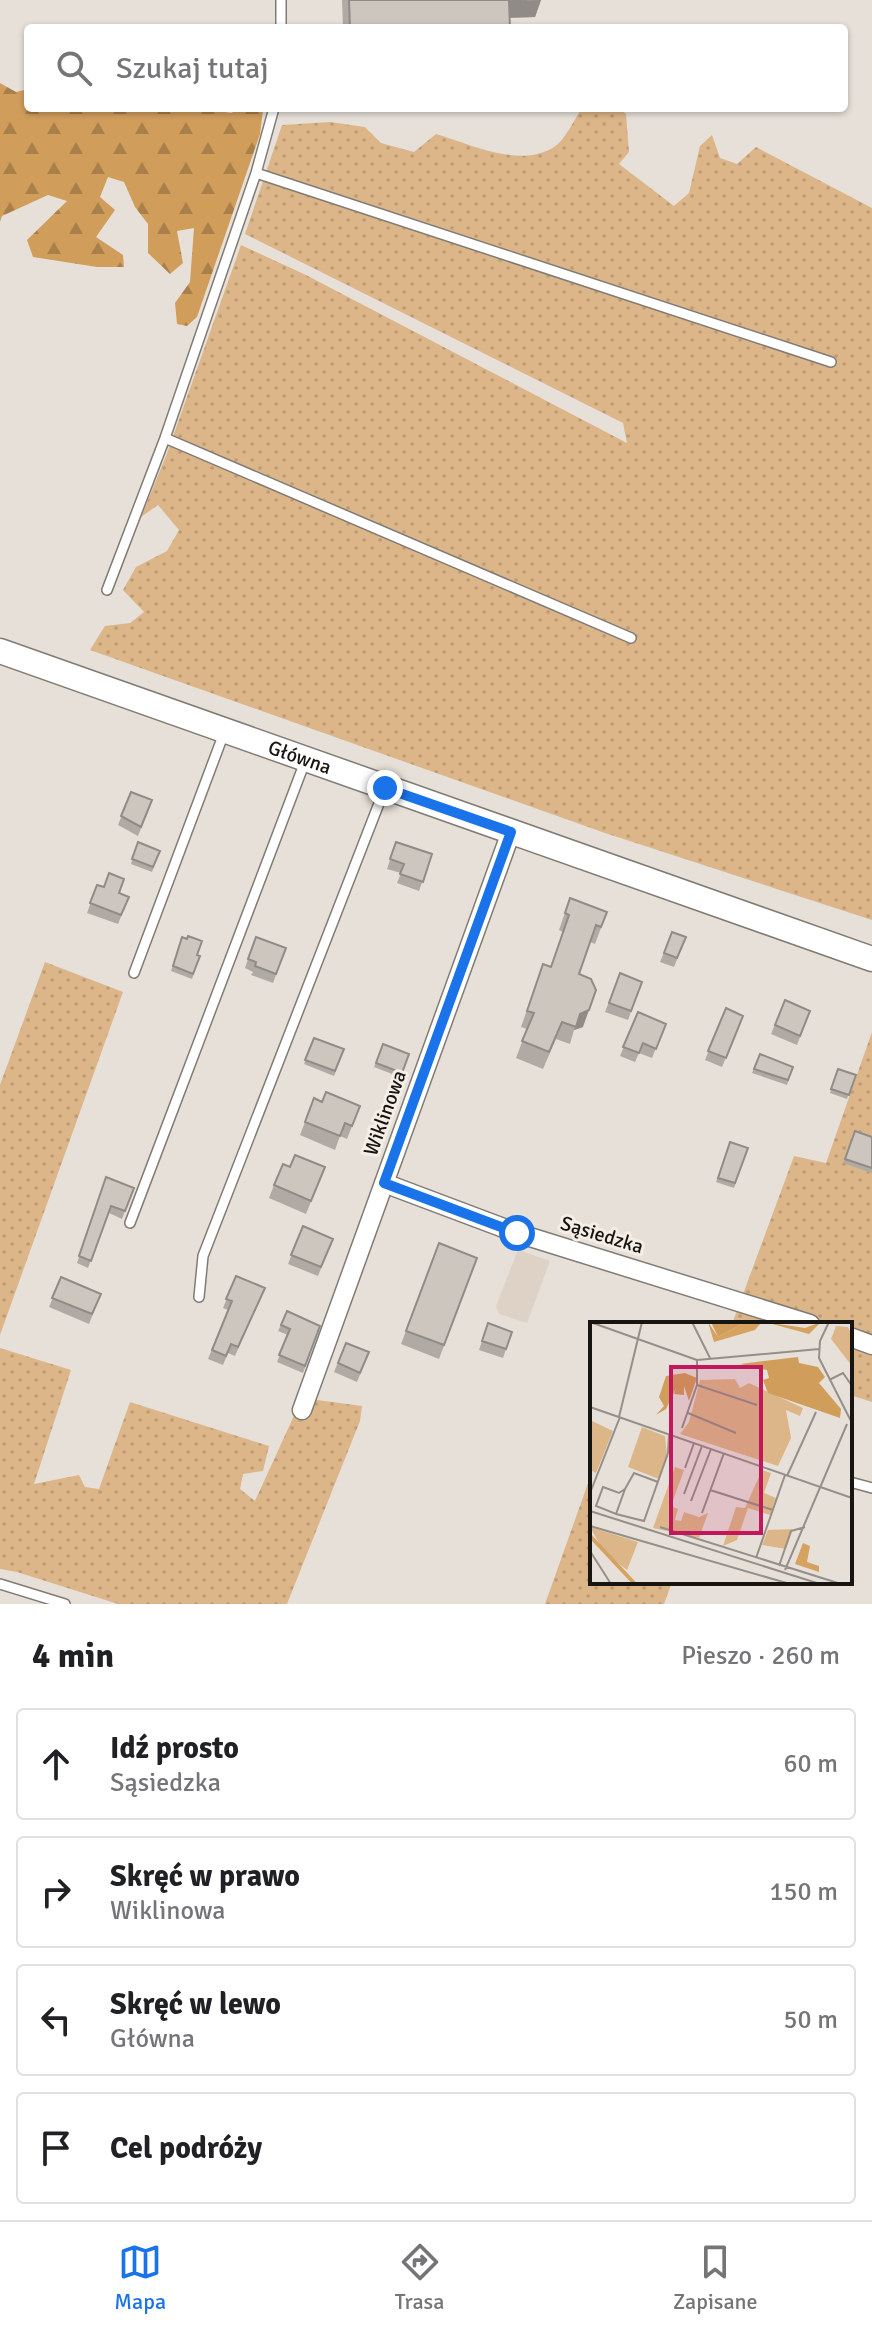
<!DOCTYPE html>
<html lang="pl">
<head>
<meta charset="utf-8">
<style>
	:root { --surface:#fff; --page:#f6f6f6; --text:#202124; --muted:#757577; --line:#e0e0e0; --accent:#1a73e8 }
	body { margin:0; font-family:Signika,sans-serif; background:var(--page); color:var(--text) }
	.stop { position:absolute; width:24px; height:24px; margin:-18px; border:6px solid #1a73e8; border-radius:50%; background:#fff }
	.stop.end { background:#1a73e8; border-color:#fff; box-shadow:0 2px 8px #0008 }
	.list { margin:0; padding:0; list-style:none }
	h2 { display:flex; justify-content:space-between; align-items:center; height:104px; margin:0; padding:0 32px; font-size:34px }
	h2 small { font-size:26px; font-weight:400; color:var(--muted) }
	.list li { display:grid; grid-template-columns:52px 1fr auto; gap:24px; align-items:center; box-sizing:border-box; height:112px; margin:0 16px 16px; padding:0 16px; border:2px solid var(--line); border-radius:8px }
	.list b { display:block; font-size:30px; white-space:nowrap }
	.list p { margin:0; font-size:26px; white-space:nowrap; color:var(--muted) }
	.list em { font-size:26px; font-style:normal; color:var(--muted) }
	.icon { flex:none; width:44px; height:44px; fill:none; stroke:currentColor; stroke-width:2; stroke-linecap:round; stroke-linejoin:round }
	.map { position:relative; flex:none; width:872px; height:1604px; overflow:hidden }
	.search { position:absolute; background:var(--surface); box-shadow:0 2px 6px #0004; left:24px; right:24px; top:24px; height:88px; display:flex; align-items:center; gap:20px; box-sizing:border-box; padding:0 28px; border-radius:8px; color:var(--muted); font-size:30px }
	.sheet { height:616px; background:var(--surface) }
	nav { display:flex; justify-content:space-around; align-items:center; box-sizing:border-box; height:112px; border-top:2px solid var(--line); background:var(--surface); font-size:22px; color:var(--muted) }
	nav a { display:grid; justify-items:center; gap:4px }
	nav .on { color:var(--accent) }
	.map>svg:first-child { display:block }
	.built { fill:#ddd2c5 }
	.grass { fill:url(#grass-dots) }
	.forest { fill:url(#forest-firs) }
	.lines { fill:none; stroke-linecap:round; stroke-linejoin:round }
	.service-casing { stroke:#807b74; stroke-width:12 }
	.minor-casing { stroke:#807b74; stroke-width:21 }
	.secondary-casing { stroke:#807b74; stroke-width:27 }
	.service { stroke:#fff; stroke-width:9 }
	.minor { stroke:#fff; stroke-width:18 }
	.secondary { stroke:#fff; stroke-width:24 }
	.wall { fill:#b0aaa4 }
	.shaded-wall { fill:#908b86 }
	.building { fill:#cdc6bf; stroke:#908b86; stroke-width:2 }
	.route { stroke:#1a73e8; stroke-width:10 }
	.labels { text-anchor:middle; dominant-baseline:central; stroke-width:6; stroke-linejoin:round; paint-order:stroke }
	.street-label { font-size:20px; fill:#171512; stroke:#f4eee6 }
	.inset-river { fill:none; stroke:#d5a25f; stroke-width:4 }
	.inset-road { fill:none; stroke:#948f89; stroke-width:2 }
	.view { fill:#c2185b; fill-opacity:0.15; stroke:#c2185b; stroke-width:4 }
	.inset-edge { fill:none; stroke:#171512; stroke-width:4 }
</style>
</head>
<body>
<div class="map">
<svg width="872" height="1604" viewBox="0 0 872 1604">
	<defs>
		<pattern id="grass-dots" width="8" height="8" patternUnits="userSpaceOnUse" patternTransform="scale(2)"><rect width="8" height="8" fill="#dcb689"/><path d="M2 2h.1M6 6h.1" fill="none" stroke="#bc9c75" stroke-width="1.8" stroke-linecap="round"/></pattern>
		<pattern id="forest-firs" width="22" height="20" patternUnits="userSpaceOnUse" patternTransform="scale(2)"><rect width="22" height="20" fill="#d19d5b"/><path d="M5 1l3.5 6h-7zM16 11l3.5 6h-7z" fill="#a97f4a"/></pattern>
	</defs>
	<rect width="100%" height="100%" fill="#e7e0d9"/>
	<path class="built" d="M518,1250L550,1261L527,1323L499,1314L496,1306Z"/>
	<path class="grass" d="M618,108L626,114L629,152L619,164L674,206L689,193L700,146L712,135L720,158L737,164L756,147L872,208V920L605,833L90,650L105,626L130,623L144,612L123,590L136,567L167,551L179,530L158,505L141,517L166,456L241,245L306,275L627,443L623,423L245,234L282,125L330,122L365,127L381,143L414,152L436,134C470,144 520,169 554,147C564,141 573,122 580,111Z
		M45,962L123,992L0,1335V1085Z
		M872,1032V1402L850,1395V1324H732L794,1156L826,1163Z
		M0,1348L71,1370L34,1484L79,1475L85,1487L99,1489L130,1402L269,1446L263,1471L243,1474L240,1489L255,1501L302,1398L362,1406L360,1421L287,1604H118L17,1572L0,1569Z
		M592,1472V1582H672L664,1604H545Z"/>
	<path class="forest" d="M0,83L16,92L28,89V108H201L231,113L243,108L263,110L260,134L197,317L187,326L177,324L175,303L190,282L194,228L177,231L183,263L170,274L148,253V224L135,207L124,182L108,177L100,197L115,210L96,237L123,255L124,267H97L33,257L27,240L67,201L48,195L2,216L0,222Z"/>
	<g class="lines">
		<defs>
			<path id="service" d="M281,0V28
				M274,108L256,173L831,362
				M165,438L631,638
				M107,590L165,438L256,173
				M134,973L224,733
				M130,1223L306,759
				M199,1297L203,1256L385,788
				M850,1482L872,1488
				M0,1584L65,1604"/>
			<path id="minor" d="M384,1183L517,1233L810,1324
				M850,1337L872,1345
				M302,1410L511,832"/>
			<g id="secondary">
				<path id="s1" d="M0,651L872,959"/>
			</g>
		</defs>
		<use href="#service" class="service-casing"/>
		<use href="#minor" class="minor-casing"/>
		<use href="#secondary" class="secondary-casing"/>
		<use href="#service" class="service"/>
		<use href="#minor" class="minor"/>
		<use href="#secondary" class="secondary"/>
	</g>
	<path class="wall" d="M342,0H541L535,17L510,18V28H343Z
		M131,792L152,800L138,836L118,825Z
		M138,842L160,851L152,872L131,864Z
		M396,842L432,854L419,891L397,883L401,873L387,869Z
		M97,885L129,897L118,924L87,913Z
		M570,898L607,912L595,944L590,942L579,974L583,1027L574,1030L570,1044L556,1039L543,1069L516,1058L527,1029L521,1027L543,964L551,967L563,932L559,930Z
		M672,932L686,937L674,967L660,962Z
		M182,937L187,939L197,955L200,956L192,979L171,971Z
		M286,948L273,983L251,975L253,972L245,968L248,959Z
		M620,973L642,982L628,1020L605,1012Z
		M785,1000L810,1011L797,1045L771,1034Z
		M726,1008L743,1016L722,1067L705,1060Z
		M638,1012L666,1024L652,1058L639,1053L635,1062L620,1056Z
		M314,1038L344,1049L334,1076L304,1064Z
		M383,1044L409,1054L400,1077L374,1067Z
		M760,1054L793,1067L787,1085L752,1073Z
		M838,1069L856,1075L847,1099L830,1093Z
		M322,1102L360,1106L347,1139L340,1136L335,1150L300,1135L305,1122Z
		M855,1131L872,1137V1173L843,1163Z
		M730,1142L748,1148L734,1188L716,1182Z
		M290,1167H325L306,1214L269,1198L274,1185Z
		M106,1177L134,1188L122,1219L109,1213L88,1268L77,1263Z
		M303,1226L333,1239L318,1276L288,1264Z
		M439,1243L477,1258L439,1359L401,1344Z
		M236,1276L261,1297L235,1356L228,1353L223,1365L208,1359L228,1310L223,1308Z
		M61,1277L101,1294L89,1324L49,1307Z
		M287,1311L320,1326L303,1373L277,1362L288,1335L278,1331Z
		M488,1323L512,1332L503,1358L479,1350Z
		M346,1343L369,1352L357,1382L334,1372Z"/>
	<path class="shaded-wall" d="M541,0L535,17L503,18L509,1Z
		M589,1010L583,1027L574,1030L580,1014Z"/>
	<path class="building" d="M349,0H527L509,1L510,28H350Z
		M131,792L152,800L141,827L121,816Z
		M138,842L160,851L153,867L132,859Z
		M396,842L432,854L423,882L400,874L404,864L390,859Z
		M109,873L124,879L119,893L129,897L121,915L90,903L97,885L104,887Z
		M570,898L607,912L601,927L596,925L579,974L591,979L596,990L589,1010L580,1014L576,1027L562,1022L549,1052L522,1041L534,1013L527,1011L543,964L551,967L569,915L565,913Z
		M672,932L686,937L677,958L664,953Z
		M188,936L202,941L197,955L200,956L193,974L173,966L182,937L187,939Z
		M256,937L286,948L276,974L255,966L256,962L248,959Z
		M620,973L642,982L631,1011L609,1003Z
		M785,1000L810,1011L800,1036L775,1025Z
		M726,1008L743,1016L726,1058L708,1051Z
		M638,1012L666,1024L656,1049L643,1043L639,1053L623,1047Z
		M314,1038L344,1049L335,1071L305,1060Z
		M383,1044L409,1054L402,1073L376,1063Z
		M760,1054L793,1067L788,1080L754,1069Z
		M838,1069L856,1075L849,1095L831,1089Z
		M326,1092L360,1106L352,1126L345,1123L340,1136L305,1122L314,1098L322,1102Z
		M855,1131L872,1137V1168L845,1159Z
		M730,1142L748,1148L735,1183L718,1178Z
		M295,1155L325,1167L311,1201L274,1185L283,1164L290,1167Z
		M106,1177L134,1188L125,1211L111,1206L91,1261L79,1256Z
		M303,1226L333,1239L321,1267L291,1255Z
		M439,1243L477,1258L444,1345L406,1331Z
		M236,1276L265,1288L238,1347L231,1344L226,1356L212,1350L232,1301L226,1299Z
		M61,1277L101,1294L92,1314L52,1298Z
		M287,1311L320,1326L305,1366L279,1355L290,1329L281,1325Z
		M488,1323L512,1332L506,1349L482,1341Z
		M346,1343L369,1352L360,1373L338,1363Z"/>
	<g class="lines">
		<path class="route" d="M385,788L511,832L384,1183L517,1233"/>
	</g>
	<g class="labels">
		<g class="street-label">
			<text stroke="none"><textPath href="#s1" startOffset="318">Główna</textPath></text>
			<text transform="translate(385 1113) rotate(-70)">Wiklinowa</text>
			<text transform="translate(602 1235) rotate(17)">Sąsiedzka</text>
		</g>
	</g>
	<g transform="translate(590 1322)">
		<rect width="262" height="262" fill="#e7e0d9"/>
		<path d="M145,57L150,66L159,61L213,86L210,94L196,88L201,116L188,144L90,112L99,100L110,58ZM0,98L23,109L6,151L0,148ZM52,105L75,114L77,134L69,157L38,145ZM85,145L94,148L81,184L88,187L85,198L91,199L94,190L109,195L118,191L109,216L63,206ZM172,148L181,151L174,171L186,176L180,193L158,186L147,218L133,224L146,185L155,186ZM0,205L48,220L37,248L14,230ZM203,207L196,227L172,223L178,208Z" fill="#dcb689"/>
		<path d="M121,0L140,1L156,0L128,15ZM208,35L209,41L228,45L235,55L229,61L251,87L250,96L178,71L173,58L179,56L177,48L150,42ZM95,51L107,56L99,79L94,64V73L84,72L86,66L76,87L66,93L74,84L69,75L76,54Z" fill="#d19d5b"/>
		<path d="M246,4L258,5L262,13V44L241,17Z" fill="#dcb689"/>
		<path d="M118,0L128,15L156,0L170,2L165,8L124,20ZM175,0L215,6L231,0L219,12ZM213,221L220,224L217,240L229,244V250L205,242Z" fill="#d5a25f"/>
		<path class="inset-river" d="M0,214L45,262"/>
		<path class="inset-road" d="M0,0L107,38V63L167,83M102,0L120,36M239,0L230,19L229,36L262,101M107,38L229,27M239,58L253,51L262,64M0,85L262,176M98,91L146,111M29,95L52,0M92,106L107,63M95,146L104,121M197,154L226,90M13,165L29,171L35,167L26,192L6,184ZM35,167L44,151L68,160M120,168L183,188M0,171L30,95M94,172L112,124M101,179L121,127M0,189L230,262M112,191L134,131M26,192L54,199L78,131L79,112M0,204L200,262M70,205L251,262M0,229L21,262M166,236L195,153M189,244L201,209L215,205M195,248L257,102"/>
		<path class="view" d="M81,45H171V211H81Z"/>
		<rect width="262" height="262" class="inset-edge"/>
	</g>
</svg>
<div class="stop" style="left:517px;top:1233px"></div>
<div class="stop end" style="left:385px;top:788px"></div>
<div class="search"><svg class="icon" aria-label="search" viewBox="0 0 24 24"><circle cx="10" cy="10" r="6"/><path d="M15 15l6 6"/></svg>Szukaj tutaj</div>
</div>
<section class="sheet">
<h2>4 min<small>Pieszo · 260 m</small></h2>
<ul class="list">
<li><svg class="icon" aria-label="ahead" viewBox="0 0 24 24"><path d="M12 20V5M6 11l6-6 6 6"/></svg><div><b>Idź prosto</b><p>Sąsiedzka</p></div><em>60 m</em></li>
<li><svg class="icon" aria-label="right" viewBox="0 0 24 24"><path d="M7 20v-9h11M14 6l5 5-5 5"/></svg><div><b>Skręć w prawo</b><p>Wiklinowa</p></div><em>150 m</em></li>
<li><svg class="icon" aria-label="left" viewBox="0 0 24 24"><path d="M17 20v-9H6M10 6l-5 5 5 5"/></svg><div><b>Skręć w lewo</b><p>Główna</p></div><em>50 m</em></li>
<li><svg class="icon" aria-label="arrive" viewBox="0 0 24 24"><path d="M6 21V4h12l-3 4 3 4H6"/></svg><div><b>Cel podróży</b></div></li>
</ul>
</section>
<nav>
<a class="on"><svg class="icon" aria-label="map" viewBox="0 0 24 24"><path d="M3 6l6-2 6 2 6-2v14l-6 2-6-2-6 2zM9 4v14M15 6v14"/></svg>Mapa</a>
<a><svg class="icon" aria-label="directions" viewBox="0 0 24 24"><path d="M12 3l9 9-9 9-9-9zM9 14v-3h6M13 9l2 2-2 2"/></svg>Trasa</a>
<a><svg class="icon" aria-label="saved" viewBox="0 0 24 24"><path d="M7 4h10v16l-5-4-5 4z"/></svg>Zapisane</a>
</nav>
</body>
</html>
